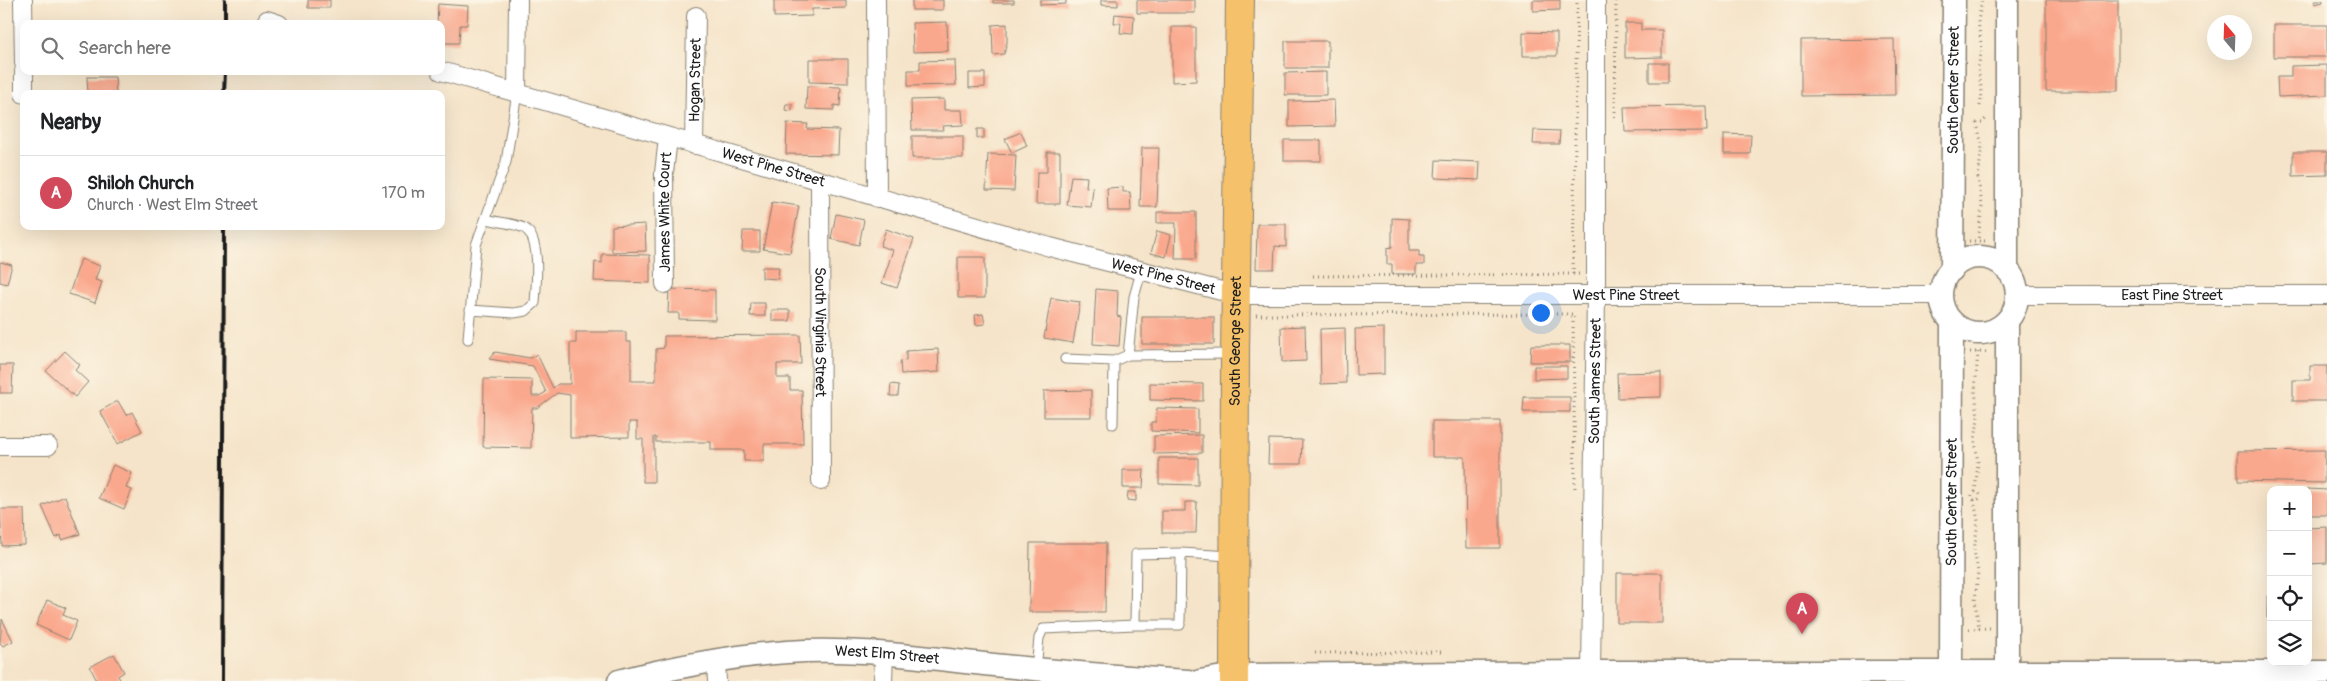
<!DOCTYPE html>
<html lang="en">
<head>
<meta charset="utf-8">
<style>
	:root { --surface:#fff; --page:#f6f6f6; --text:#202124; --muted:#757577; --line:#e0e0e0; --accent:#d1495b }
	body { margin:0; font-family:Pangolin,sans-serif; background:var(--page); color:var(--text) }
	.controls { position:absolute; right:15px; bottom:15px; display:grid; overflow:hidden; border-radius:10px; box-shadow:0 5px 20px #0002 }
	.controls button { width:45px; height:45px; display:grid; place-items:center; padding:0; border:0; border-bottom:1px solid var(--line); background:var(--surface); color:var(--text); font:25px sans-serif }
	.compass { position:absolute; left:2207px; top:15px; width:45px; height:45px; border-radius:50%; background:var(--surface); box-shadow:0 5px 20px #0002; rotate:341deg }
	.you { position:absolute; left:1540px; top:312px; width:18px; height:18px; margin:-12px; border:4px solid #fff; border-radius:50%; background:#1a73e8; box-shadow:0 0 0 8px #1a73e833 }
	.badge { display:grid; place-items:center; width:32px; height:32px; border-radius:50%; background:var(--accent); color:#fff; font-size:16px; font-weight:700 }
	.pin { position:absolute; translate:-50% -41px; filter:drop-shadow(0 1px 2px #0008) }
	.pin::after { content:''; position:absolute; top:26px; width:18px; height:15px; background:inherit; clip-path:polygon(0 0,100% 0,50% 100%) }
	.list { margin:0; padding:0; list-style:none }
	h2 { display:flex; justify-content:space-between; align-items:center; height:65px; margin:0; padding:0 20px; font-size:21px }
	h2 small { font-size:16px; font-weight:400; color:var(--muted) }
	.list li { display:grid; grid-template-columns:32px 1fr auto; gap:15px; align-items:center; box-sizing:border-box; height:75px; padding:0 20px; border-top:1px solid var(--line) }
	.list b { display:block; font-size:19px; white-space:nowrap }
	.list p { margin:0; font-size:16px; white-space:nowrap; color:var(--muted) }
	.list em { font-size:16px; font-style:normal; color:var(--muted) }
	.icon { flex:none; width:28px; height:28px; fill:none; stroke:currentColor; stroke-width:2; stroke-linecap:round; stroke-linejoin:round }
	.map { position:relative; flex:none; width:2327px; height:681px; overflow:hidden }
	.search { position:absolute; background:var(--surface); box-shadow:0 5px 20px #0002; left:20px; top:20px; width:425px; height:55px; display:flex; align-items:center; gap:12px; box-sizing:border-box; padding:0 18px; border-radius:10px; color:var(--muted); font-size:19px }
	.panel { position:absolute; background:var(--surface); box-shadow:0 5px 20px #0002; left:20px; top:90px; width:425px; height:140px; border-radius:10px }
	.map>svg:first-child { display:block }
	.building { fill:#faa88d }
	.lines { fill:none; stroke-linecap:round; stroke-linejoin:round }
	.service-casing { stroke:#888072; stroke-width:11 }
	.minor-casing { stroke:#888072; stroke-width:20 }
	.tertiary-casing { stroke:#888072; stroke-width:25 }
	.primary-casing { stroke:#888072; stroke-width:30 }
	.path { stroke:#888072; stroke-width:3; stroke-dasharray:1 4; stroke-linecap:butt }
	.service { stroke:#fff; stroke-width:9 }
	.minor { stroke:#fff; stroke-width:18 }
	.tertiary { stroke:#fff; stroke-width:22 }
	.primary { stroke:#f5c16b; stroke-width:28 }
	.rail { stroke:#1c1c1c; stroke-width:4 }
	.labels { text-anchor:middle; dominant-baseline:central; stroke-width:5; stroke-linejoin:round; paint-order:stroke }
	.street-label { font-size:15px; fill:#1c1c1c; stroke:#fcf5e5 }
</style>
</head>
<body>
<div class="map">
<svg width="2327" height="681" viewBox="0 0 2327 681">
	<rect width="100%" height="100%" fill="#fcf5e5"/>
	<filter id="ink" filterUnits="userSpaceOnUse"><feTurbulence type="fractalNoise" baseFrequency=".02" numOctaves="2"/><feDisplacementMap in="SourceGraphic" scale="10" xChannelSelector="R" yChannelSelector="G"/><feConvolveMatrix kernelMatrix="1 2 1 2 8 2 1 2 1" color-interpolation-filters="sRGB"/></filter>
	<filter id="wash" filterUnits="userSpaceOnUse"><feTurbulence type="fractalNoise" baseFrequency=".0096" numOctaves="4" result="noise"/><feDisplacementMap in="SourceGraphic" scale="20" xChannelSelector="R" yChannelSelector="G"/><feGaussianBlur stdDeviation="1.12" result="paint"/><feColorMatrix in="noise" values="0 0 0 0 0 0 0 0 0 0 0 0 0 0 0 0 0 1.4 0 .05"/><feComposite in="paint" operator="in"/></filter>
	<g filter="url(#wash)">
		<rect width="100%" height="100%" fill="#f5e4c9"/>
		<g id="blocks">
			<path class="building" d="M308,0H330V8H308Z
				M774,0H846V8L812,9V16L774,17Z
				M912,0H943V10H912Z
				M993,0H1014V3H993Z
				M1040,0H1066V4L1040,5Z
				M1101,0H1118V6L1101,5Z
				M1137,0H1195V13H1137Z
				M1533,0H1560V10L1533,11Z
				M2046,0H2118V91H2046Z
				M2315,0H2323V2L2315,4Z
				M438,4L468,6L467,25H460L459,43H441V24H437Z
				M1115,14L1134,16L1133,34L1120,33L1121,23H1114Z
				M947,22L948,51L913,52L912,23Z
				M1625,23H1641V30H1662V57L1625,58Z
				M1007,24V43L1004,54L993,55L992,25Z
				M2274,25H2327V57H2274Z
				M1172,27H1196V81L1172,82Z
				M1523,32L1557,33V56H1523Z
				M1894,39L1895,95L1801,96V40Z
				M1285,41H1328V68H1285Z
				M809,59H848V83L809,82Z
				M955,60L956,85L908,86V70H920V61Z
				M1649,63H1668V82H1649Z
				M2327,65V95L2278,97L2277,77H2291V66Z
				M1326,72V95H1285V73Z
				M969,73H985V87L969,88Z
				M87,77H115L116,94H88Z
				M807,86L841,87L840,106L834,105V110L806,109Z
				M944,99V110H962L963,125L943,126L944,130H912L911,100Z
				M1334,100L1335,126L1289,127V101Z
				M786,104H792V111L785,110Z
				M1706,106L1707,131L1625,132L1624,107Z
				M787,123L808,124L807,129L839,130L838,155L786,154Z
				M977,129H984V138H977Z
				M1534,130L1560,131L1559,144H1533Z
				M1021,132L1027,146L1012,153L1005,139Z
				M1724,134L1751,135L1750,154H1724Z
				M912,136H963V158H912Z
				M1284,140H1321V161H1284Z
				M1142,148H1159L1157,207H1140Z
				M1047,152H1060V204H1036L1037,172H1047Z
				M2293,152H2327V175L2293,176Z
				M988,154L1016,155L1014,191L986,190Z
				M1436,160L1480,162L1479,180L1435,178Z
				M1071,176L1087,177L1086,187L1093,188L1091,207L1067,205Z
				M1123,187V192H1130L1131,211H1108L1107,188Z
				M772,202L799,206L790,253L763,249Z
				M1157,212H1196V259H1175L1176,223H1157Z
				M836,214L864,220L859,245L831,239Z
				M1392,218L1409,219V251H1419V257H1424V265H1416V274H1392V264H1387V248L1392,247Z
				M645,224L646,251L612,252V226Z
				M1257,224H1286V247L1275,246L1274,269H1256Z
				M886,229L914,239L897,288L882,283L893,250L880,246Z
				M743,231H760V251H742Z
				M1157,231L1171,235L1166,257L1151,253Z
				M602,254L650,255V283L594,281L595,262L602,263Z
				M958,257H985V298H958Z
				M81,259L100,266L95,280L102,282L95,303L69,294Z
				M0,262L12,265L7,284L0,282Z
				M762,267H779L778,279L762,278Z
				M669,289L715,290V320L679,319V313H668Z
				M1096,289L1118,291L1117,316L1121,317L1119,346L1093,344Z
				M1051,298L1080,302L1073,343L1044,338Z
				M751,303H765V316H750Z
				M772,310H790V321H772Z
				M983,314L985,324L976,325L975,315Z
				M1142,317H1214V344H1142Z
				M1305,326L1306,361L1282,362L1281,327Z
				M1345,328L1346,383L1321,384L1320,329Z
				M1384,328V374L1356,375L1355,329Z
				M576,332H626V342H631V381H656V349L664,348V336L800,335L801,364H777V378H790V390H802L803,444H764V461H744V450H711V442H656V437H654V482H643V439H637V422H629V437L570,438V395L557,393L537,408H532L531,448L483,447L484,379L532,380V396H539L546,392L533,366L489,359L495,352L530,358L537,354L553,388L558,384H570V343H576Z
				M1531,345H1570V362H1530Z
				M938,349L939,372L901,374L900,361L906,360V351Z
				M65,351L80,365L75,370L88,382L75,397L46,371Z
				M0,365H13L12,393H0Z
				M1534,366H1567V378L1534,379Z
				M2310,366H2327V401H2293V380H2310Z
				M1661,372V397L1618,398L1617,373Z
				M1150,383L1203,384V401L1150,400Z
				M891,384L899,385L898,396H890Z
				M1091,390V417H1044V391Z
				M1524,397H1570V412H1523Z
				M118,401L126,415L132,412L142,431L118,444L100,411Z
				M1157,408L1198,409V433L1151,431V422H1156Z
				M1432,421H1500V548H1466L1465,457H1432Z
				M1202,435V453L1154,454V436Z
				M1269,439L1302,440L1301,464H1268Z
				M2325,450L2324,483L2238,481V451Z
				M1159,458H1198V485L1159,484Z
				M113,465L132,473L126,488L132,490L124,509L99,498Z
				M1123,470H1144L1143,488H1123Z
				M2308,489L2327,490V515H2308Z
				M1128,492H1136V501L1127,500Z
				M65,496L80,534L62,540L61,535L56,538L42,506Z
				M1185,502H1197L1196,533H1162V511H1185Z
				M0,509H24L25,545L2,546Z
				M2327,527V563L2308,564V528Z
				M1030,543H1106L1105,612H1029Z
				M1617,573H1662V623H1617Z
				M2267,596H2271V618H2267Z
				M47,600L66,608L63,615L77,621L69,640L36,625Z
				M2,619L13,641L3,646L0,643Z
				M114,654L124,672L118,676L121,681H97L90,667Z"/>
		</g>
	</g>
	<g filter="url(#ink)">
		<use href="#blocks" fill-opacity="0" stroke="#888072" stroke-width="1"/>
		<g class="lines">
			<defs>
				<path id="service" d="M470,310L514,313L526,311L535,303C536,285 542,238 524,228C513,223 497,222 486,219
					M468,339L476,245L506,162L517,93
					M1128,355L1134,297L1141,272
					M1065,359L1114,361L1128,355L1232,354
					M1113,424L1114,361
					M1135,625H1180L1181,553
					M1036,670L1039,638L1043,629L1135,625L1136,554L1181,553L1231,556"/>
				<g id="minor">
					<path d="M23,0L24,63"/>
					<path d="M876,0L877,198"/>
					<path d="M267,20L279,24"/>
					<path d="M24,71V94"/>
					<path id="s1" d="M441,71L1050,247L1237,295H1941"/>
					<path d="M517,93L518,0"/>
					<path id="s2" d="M694,145L696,16"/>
					<path id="s3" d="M820,182L821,481"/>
					<path id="s4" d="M665,284L664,173L668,138"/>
					<path id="s5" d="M2018,295H2327"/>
					<path d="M0,446H48"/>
					<path d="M716,661L717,681"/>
					<path id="s6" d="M1591,672L1596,294V0"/>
					<path d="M883,681L884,653"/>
				</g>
				<g id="tertiary">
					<path d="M2007,0V270"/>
					<circle cx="1979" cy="295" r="38"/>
					<path id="s7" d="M1952,270L1954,0"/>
					<path id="s8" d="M1951,674L1952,322"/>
					<path d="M2007,674V321"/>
					<path id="s9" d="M619,681C674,667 730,656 787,652C853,647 918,657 984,664C1052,671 1119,677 1188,681"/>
					<path d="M1200,681L1234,675L1591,672H2327"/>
				</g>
				<g id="primary">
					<path id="s10" d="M1234,681L1235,354L1240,0"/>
				</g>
			</defs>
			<use href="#service" class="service-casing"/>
			<use href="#minor" class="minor-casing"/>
			<use href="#tertiary" class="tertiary-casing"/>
			<use href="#primary" class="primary-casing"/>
			<path class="path" d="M1980,106L1982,93L1978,67L1982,50L1978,21L1982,0
				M1615,117L1616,0
				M1976,123H1982L1987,117
				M1977,123L1982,146L1978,178L1982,205L1978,241
				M1969,241H1988
				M1573,274L1577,0
				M1313,276L1579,274
				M1256,315L1573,314L1575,491
				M1970,352H1989
				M1972 496a4 4 0 1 1 8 0a4 4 0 1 1-8 0Z
				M1975,492L1978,463L1975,441L1978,418L1975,390L1978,352
				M1974,500L1978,521L1974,551L1978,571L1975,601L1979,629
				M1969,629L1990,628
				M1315,653L1443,652"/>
			<use href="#service" class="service"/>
			<use href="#minor" class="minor"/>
			<use href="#tertiary" class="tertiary"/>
			<use href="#primary" class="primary"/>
			<path class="rail" d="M225,24V0
				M224,94L225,71
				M222,681L224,226"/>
		</g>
	</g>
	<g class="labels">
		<g class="street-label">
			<text stroke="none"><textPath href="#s2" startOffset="65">Hogan Street</textPath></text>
			<text stroke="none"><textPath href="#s7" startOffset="180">South Center Street</textPath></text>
			<text stroke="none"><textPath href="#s1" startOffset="346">West Pine Street</textPath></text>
			<text stroke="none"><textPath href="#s4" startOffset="72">James White Court</textPath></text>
			<text stroke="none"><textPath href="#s1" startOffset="751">West Pine Street</textPath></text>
			<text stroke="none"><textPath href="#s1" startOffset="1216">West Pine Street</textPath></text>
			<text stroke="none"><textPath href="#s5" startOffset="154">East Pine Street</textPath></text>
			<text stroke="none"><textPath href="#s3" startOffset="150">South Virginia Street</textPath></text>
			<text stroke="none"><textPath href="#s10" startOffset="340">South George Street</textPath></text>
			<text stroke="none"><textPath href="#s6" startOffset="291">South James Street</textPath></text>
			<text stroke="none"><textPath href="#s8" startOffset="172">South Center Street</textPath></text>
			<text stroke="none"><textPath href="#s9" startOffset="271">West Elm Street</textPath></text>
		</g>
	</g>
</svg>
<div class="controls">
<button>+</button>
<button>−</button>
<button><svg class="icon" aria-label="locate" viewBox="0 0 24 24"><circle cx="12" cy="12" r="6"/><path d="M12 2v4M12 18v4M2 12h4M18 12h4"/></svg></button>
<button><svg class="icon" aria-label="layers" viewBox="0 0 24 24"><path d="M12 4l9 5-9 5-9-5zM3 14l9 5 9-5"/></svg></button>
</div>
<svg class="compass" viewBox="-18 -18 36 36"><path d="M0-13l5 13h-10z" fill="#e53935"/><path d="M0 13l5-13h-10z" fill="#757577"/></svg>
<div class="you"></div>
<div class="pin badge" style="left:1802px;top:634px">A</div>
<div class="search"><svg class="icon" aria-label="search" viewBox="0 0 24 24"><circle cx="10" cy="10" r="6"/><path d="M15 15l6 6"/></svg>Search here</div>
<section class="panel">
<h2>Nearby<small></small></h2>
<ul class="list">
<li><span class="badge">A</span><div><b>Shiloh Church</b><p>Church · West Elm Street</p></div><em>170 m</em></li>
</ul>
</section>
</div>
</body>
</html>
